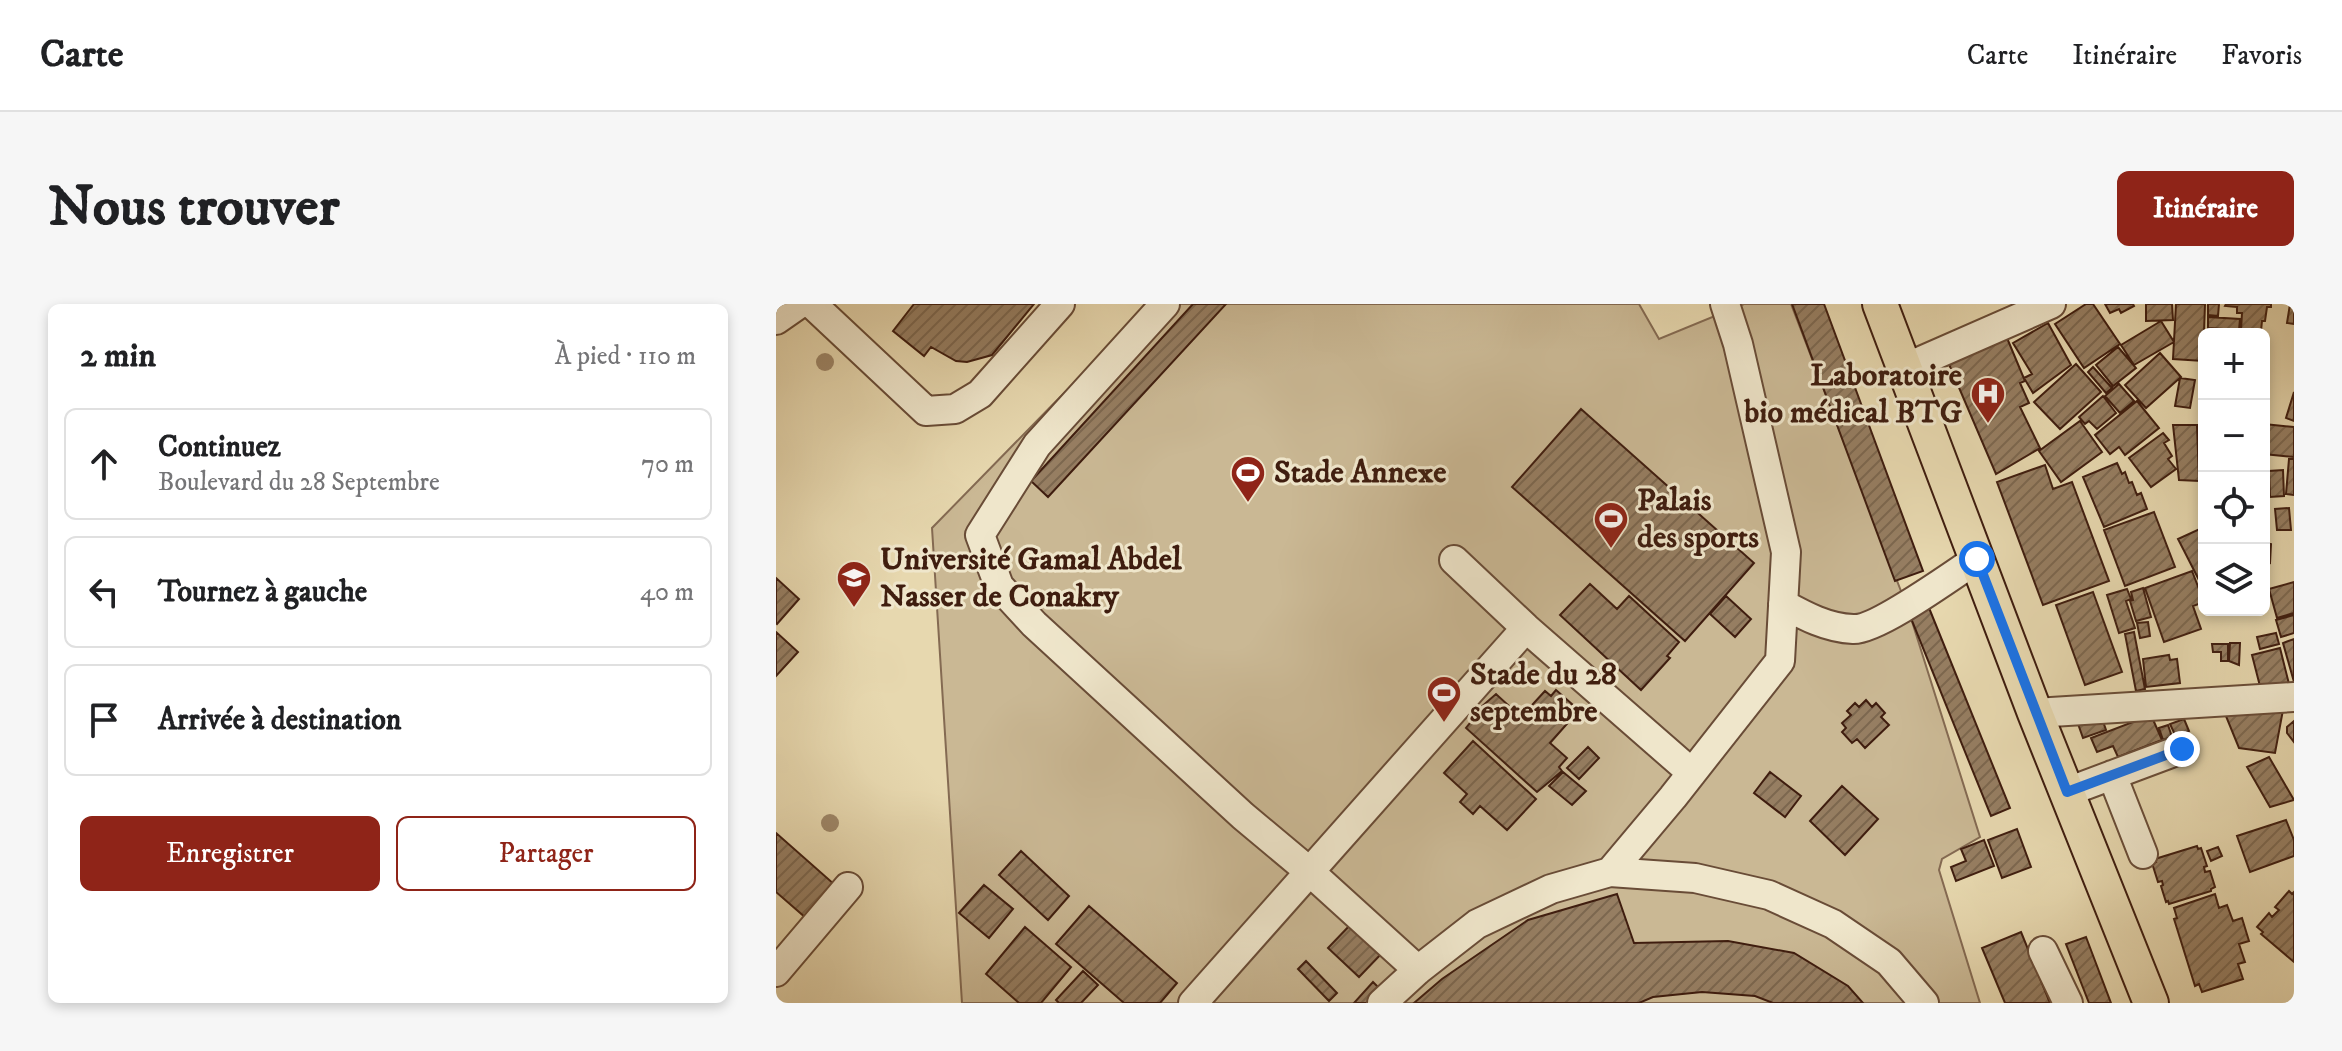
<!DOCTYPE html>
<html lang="fr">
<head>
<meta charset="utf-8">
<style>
	:root { --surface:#fff; --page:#f6f6f6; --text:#202124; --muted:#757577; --line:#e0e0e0; --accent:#8f2418 }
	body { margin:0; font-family:"IM FELL DW Pica",serif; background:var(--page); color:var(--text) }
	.controls { position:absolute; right:24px; top:24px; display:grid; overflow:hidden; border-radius:12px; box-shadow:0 4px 12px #0003 }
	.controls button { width:72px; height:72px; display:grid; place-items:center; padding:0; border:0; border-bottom:2px solid var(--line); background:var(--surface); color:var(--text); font:40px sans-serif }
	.stop { position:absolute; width:24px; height:24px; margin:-18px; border:6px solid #1a73e8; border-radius:50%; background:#fff }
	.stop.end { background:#1a73e8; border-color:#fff; box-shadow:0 2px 8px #0008 }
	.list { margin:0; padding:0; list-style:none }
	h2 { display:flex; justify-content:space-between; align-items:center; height:104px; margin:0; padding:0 32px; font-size:34px }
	h2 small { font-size:26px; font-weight:400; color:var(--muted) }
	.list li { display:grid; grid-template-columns:52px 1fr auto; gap:24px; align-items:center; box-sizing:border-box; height:112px; margin:0 16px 16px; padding:0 16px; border:2px solid var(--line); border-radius:12px }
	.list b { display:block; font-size:30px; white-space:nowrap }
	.list p { margin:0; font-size:26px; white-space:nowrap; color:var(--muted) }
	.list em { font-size:26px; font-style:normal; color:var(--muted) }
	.actions { display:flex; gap:16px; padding:24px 32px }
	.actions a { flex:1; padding:18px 0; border:2px solid var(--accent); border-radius:12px; text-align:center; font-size:28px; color:var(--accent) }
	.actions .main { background:var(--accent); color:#fff }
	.icon { flex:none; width:44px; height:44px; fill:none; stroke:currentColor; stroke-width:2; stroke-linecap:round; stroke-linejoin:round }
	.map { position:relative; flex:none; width:1518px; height:699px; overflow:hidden; border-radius:12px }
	header { display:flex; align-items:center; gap:48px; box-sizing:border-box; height:112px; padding:0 40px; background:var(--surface); border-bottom:2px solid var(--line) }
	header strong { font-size:38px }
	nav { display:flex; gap:44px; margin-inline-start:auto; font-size:28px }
	.intro { display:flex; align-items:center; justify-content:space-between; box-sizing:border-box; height:192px; padding:0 48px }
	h1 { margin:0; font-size:56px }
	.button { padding:20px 36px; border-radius:12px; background:var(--accent); color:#fff; font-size:28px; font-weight:700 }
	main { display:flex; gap:48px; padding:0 48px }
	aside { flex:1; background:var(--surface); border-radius:12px; box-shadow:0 4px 12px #0003 }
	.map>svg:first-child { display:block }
	.grass { fill:#cab894; stroke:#846a52; stroke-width:2 }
	.building { fill:url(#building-hatch); stroke:#3f1d0f; stroke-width:2 }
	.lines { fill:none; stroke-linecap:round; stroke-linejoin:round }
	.minor-casing { stroke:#694c37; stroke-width:32 }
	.major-casing { stroke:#3f1d0f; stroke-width:38 }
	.minor { stroke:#efe6cb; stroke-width:28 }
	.major { stroke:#e7d8af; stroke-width:34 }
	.tree { fill:#9e8769 }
	.route { stroke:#1a73e8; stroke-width:10 }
	.labels { text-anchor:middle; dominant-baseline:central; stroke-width:6; stroke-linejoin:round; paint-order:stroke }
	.poi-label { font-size:32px; font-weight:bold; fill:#3f1d0f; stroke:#efe6cb; text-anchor:start }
</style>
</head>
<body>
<header>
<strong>Carte</strong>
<nav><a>Carte</a><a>Itinéraire</a><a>Favoris</a></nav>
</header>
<div class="intro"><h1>Nous trouver</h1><a class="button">Itinéraire</a></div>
<main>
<aside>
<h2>2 min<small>À pied · 110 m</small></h2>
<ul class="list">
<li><svg class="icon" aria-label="ahead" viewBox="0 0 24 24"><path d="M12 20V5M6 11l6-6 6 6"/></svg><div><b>Continuez</b><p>Boulevard du 28 Septembre</p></div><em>70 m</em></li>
<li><svg class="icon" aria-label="left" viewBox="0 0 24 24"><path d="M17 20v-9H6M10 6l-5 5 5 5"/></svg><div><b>Tournez à gauche</b></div><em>40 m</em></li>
<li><svg class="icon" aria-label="arrive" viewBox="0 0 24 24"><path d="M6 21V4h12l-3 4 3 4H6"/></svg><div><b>Arrivée à destination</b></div></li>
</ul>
<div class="actions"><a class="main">Enregistrer</a><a>Partager</a></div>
</aside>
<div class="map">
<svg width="1518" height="699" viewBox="0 0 1518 699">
	<defs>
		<pattern id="building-hatch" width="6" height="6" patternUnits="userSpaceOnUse" patternTransform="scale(2)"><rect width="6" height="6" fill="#967e62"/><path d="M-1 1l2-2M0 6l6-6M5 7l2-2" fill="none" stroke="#7c674f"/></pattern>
	</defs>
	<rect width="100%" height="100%" fill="#e7d8af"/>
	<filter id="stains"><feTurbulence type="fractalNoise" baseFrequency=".0025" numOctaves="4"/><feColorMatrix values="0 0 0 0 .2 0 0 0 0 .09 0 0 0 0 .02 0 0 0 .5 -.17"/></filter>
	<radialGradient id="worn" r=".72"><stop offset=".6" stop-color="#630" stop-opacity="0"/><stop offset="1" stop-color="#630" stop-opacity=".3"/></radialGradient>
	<path class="grass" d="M375,0H863L883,35L968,0H1015L1133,308L1204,533L1166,555L1163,566L1204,699H186L156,224Z"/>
	<path class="building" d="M138,0H258L216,51L191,58L180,57L155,43L148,52L117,27Z
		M417,0H450L272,193L255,177Z
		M1016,0H1048L1147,267L1119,277Z
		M1310,0H1317L1344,40L1308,64L1279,20Z
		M1329,0H1357L1358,2L1345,9L1343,5L1334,9Z
		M1370,0H1396L1397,16L1370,17Z
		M1400,0H1429L1427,57L1397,55Z
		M1432,0H1443L1442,12L1432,11Z
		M1450,0H1495V3H1491L1489,17H1486L1485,27L1465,26L1466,9H1461V3L1449,2Z
		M1514,0H1518V20L1511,19Z
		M1432,13L1464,15L1463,26L1432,24Z
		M1385,17L1398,38L1358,61L1345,41Z
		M1272,19L1295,61L1257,89L1248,74L1256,70L1237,39Z
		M1231,34L1249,77L1244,79L1253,99L1244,103L1264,144L1220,170L1172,58Z
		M1342,43L1360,64L1337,82L1320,61Z
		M1384,49L1405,73L1370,104L1349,81Z
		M1300,60L1325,88L1284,125L1258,98Z
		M1317,63L1336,84L1330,89L1312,68Z
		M1404,74L1419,76L1414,104L1399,102Z
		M1343,80L1358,97L1344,109L1329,92Z
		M1518,88V117L1510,114Z
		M1327,92L1340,109L1321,125L1313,117L1309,120L1303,113Z
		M1361,97L1383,124L1349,151L1343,143L1334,150L1319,131Z
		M805,105L978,259L909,337L736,183Z
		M1304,117L1326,148L1285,178L1263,147Z
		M1488,120L1518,123V153L1488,150Z
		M1397,121H1421L1423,177L1403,176Z
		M1423,122H1428V157H1423Z
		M1387,129L1393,136L1388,139L1396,152L1392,155L1400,165L1375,183L1353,154Z
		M1513,155H1518V191L1510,190Z
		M1341,159L1346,170L1349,168L1353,179L1356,178L1361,191L1365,189L1371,205L1328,223L1307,173Z
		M1269,161L1277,185L1296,178L1333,277L1267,301L1221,178Z
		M1488,165L1492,216H1488Z
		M1507,166L1508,192L1494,193L1493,167Z
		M1513,204L1515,226H1501L1499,205Z
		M1378,208L1399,263L1349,282L1328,226Z
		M1428,223V273L1423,276L1402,235Z
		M1488,239L1495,240L1494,259L1488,258Z
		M1416,267L1428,298L1417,302L1425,325L1388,338L1369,284Z
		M0,274L23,295L1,320L0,319Z
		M1518,278V309L1501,314L1493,285Z
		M814,280L841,305L853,292L903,338L891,352L894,354L865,386L784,311Z
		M1367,284L1375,313L1360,317L1354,297L1357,296L1355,288Z
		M1351,285L1355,295L1350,297L1359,324L1343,329L1331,291Z
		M1317,288L1346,368L1309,381L1280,301Z
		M950,292L975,315L959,333L934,310Z
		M1149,294L1234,504L1215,512L1130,302Z
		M1518,311V329L1505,333L1500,316Z
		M1372,318L1374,332L1364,334L1361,319Z
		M0,328L22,348L0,372Z
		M1358,328L1369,385L1360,387L1349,330Z
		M1500,329L1503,340L1484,345L1481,333Z
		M1518,335V378L1507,339Z
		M1454,339H1464L1463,361L1453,357Z
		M1436,340H1452V357H1445V348H1437Z
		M1504,344L1514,384L1486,390L1476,351Z
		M1393,351L1394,356L1401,355L1404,379L1370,383L1367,355Z
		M780,386L796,400L790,407L797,413L774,439L791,454L783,463L786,467L761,488L690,424L698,414L695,412L720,390L745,413L769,387L775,392Z
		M1090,396L1096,403L1100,399L1109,409L1105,413L1113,421L1089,444L1081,435L1076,439L1066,428L1070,424L1066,419L1075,411L1071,407L1079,399L1083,403Z
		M1445,400L1507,406L1499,449L1463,444Z
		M1323,406L1330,426L1307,434L1300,414Z
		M1375,411L1386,436L1342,453L1337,442L1321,448L1315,434Z
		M1408,415L1413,427L1400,433L1394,420Z
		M1518,417V438L1511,429V423Z
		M1392,421L1396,433L1387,436L1383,424Z
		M697,437L760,495L731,526L704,502L697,510L684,498L691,490L668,469Z
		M812,443L823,454L803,475L791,464Z
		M1493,453L1518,496L1494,503L1471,463Z
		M787,468L810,487L796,501L773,482Z
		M994,468L1025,492L1009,513L978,489Z
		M1066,482L1102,515L1069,551L1034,517Z
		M1510,516L1518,536V552L1474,568L1461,532Z
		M1241,525L1255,563L1226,574L1212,536Z
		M0,529L59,581L30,614L0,588Z
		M1208,536L1218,562L1180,577L1175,563L1190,557L1185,545Z
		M1421,542L1422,545L1425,544L1431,562L1428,563L1429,568L1434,567L1439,583L1435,585V587L1393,600L1392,597L1390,598L1385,582L1387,581L1386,577L1382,578L1376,559L1380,558L1379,555Z
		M1442,543L1446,552L1435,557L1431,547Z
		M245,547L293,592L272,616L223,571Z
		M208,581L237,605L213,634L183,609Z
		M1513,587L1516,590L1518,588V658L1485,630L1487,628L1481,623L1493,609L1496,613L1503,606L1499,603Z
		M841,590L858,639L952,637L1018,649L1072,682L1087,699H997L979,692L926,688L877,693L863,699H638L666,675L752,616Z
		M1439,590L1443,604L1451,601L1457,617L1466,614L1473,637L1463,640L1469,658L1462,660L1467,675L1426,688L1423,680L1419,682L1398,615L1401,614L1398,604Z
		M313,602L401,679L384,699H348L280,640Z
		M577,618L608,647L583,673L552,644Z
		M249,623L295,663L265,699H243L210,670Z
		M1245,628L1274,699H1229L1206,644Z
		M1310,633L1335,699H1313L1290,640Z
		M530,657L561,689L553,697L522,665Z
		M307,667L322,681L305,699H283L280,696Z
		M597,678L604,685L592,699H578Z"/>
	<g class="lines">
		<defs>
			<path id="minor" d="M36,0L150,107L179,105L204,90L284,0
				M389,0L261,141L204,231L223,282L258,320L467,512L534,568L642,666
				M0,16L23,0
				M1129,64L1275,0
				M678,256L750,324L916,469
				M1007,300C1029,312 1051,324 1077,325C1100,327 1178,270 1201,255
				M1259,409L1518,393
				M1336,471L1367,550
				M1291,488L1406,445
				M834,568L919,574L993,591L1057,620L1113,658L1148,699
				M1267,647L1292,699
				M0,668L72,583
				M417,699L750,324
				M606,699L642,666L701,620L775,585L834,568L897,493L1004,357L1010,248L962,40L949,0"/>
			<path id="major" d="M1104,0L1259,409L1375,699"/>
		</defs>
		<use href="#minor" class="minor-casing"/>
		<use href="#major" class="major-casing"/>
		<use href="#minor" class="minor"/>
		<use href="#major" class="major"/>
	</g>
	<g class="tree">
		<circle cx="49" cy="58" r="9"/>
		<circle cx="54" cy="519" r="9"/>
	</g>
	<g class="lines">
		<path class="route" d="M1201,255L1291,488L1406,445"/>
	</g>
	<defs>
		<symbol id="hospital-pin" viewBox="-11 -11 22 30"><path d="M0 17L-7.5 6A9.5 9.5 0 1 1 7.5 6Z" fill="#8f2418" stroke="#efe6cb"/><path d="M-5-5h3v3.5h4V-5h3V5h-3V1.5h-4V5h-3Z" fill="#fff"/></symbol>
		<symbol id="stadium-pin" viewBox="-11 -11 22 30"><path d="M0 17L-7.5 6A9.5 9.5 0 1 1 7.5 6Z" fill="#8f2418" stroke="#efe6cb"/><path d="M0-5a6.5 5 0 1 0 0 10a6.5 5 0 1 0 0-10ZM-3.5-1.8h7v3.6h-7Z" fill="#fff"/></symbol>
		<symbol id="university-pin" viewBox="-11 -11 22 30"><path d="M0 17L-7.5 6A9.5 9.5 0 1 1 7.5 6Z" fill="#8f2418" stroke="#efe6cb"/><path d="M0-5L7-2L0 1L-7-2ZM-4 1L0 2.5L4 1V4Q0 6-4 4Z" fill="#fff"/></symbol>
	</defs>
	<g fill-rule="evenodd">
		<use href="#hospital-pin" x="1192" y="70" width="40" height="54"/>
		<use href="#stadium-pin" x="452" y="149" width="40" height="54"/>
		<use href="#stadium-pin" x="815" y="195" width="40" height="54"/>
		<use href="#university-pin" x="58" y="254" width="40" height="54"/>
		<use href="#stadium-pin" x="648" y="369" width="40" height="54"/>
	</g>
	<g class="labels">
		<g class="poi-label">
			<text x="1186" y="72" text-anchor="end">Laboratoire<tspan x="1186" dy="37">bio médical BTG</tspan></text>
			<text x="498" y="169">Stade Annexe</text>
			<text x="861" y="197">Palais<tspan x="861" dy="37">des sports</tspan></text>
			<text x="104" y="256">Université Gamal Abdel<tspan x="104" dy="37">Nasser de Conakry</tspan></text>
			<text x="694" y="371">Stade du 28<tspan x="694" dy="37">septembre</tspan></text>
		</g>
	</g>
	<rect width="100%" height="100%" filter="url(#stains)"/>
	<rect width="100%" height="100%" fill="url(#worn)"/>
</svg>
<div class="controls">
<button>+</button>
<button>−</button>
<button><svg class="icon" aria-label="locate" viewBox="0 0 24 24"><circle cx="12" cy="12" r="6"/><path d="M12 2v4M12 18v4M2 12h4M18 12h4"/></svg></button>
<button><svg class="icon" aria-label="layers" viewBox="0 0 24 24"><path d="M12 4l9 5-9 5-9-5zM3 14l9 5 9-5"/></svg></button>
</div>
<div class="stop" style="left:1201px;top:255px"></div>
<div class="stop end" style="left:1406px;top:445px"></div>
</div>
</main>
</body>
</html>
